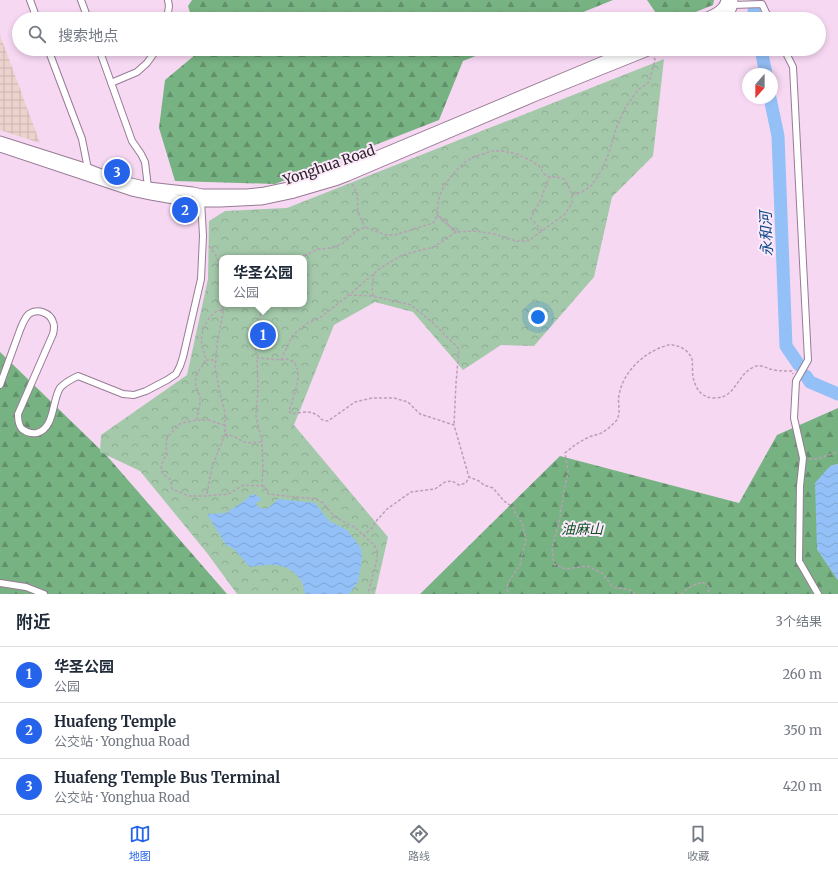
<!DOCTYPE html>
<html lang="zh">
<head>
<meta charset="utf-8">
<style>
	:root { --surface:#fff; --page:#f6f6f7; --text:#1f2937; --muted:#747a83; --line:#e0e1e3; --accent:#2563eb }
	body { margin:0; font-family:Merriweather,"Noto Sans SC",serif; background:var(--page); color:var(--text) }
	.compass { position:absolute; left:742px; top:68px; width:36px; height:36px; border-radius:50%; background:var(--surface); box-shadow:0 2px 6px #0003; rotate:201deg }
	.you { position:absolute; left:538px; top:317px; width:14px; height:14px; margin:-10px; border:3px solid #fff; border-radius:50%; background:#1a73e8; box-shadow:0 0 0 6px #1a73e833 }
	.badge { display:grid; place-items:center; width:26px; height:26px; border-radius:50%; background:var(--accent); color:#fff; font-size:13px; font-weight:700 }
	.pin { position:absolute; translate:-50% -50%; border:2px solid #fff; box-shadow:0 1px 4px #0006 }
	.popup { position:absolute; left:219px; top:255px; width:88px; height:52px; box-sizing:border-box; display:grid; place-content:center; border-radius:8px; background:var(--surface); filter:drop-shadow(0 1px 3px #0005); font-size:13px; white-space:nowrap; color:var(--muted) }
	.popup b { font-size:15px; color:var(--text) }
	.popup::after { content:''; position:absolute; left:50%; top:100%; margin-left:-8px; border:8px solid transparent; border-top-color:var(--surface) }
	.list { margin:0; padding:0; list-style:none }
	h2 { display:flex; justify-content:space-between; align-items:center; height:52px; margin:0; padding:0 16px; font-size:17px }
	h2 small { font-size:13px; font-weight:400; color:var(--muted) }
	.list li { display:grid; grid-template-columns:26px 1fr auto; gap:12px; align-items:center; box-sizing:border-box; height:56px; padding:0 16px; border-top:1px solid var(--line) }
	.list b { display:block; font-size:15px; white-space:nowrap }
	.list p { margin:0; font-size:13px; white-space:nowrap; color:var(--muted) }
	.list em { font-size:13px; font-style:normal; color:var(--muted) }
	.icon { flex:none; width:22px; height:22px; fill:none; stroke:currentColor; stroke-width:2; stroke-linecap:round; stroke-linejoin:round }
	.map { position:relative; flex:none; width:838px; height:594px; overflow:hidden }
	.search { position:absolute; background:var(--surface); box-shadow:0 2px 6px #0003; left:12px; right:12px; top:12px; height:44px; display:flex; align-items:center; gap:10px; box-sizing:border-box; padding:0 14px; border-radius:22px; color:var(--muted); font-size:15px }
	.sheet { height:220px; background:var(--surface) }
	nav { display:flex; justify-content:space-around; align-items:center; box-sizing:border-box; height:56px; border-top:1px solid var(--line); background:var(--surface); font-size:11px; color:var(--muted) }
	nav a { display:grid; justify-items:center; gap:2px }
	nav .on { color:var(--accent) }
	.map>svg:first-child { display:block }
	.industrial { fill:url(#industrial-grid) }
	.forest { fill:url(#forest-firs) }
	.park { fill:url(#park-crowns); fill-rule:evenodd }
	.water { fill:url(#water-waves) }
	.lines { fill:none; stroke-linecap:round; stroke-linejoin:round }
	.river { stroke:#93c0f7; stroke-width:13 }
	.street-casing { stroke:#977b94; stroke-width:8 }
	.secondary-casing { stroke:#977b94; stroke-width:11 }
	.path { stroke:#b89fb5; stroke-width:1.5; stroke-dasharray:3 2; stroke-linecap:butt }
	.street { stroke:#fff; stroke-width:6 }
	.secondary { stroke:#fff; stroke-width:9 }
	.labels { text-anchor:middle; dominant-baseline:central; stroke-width:4; stroke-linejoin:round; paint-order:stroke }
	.street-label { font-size:14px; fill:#2e232d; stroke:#fce9fa }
	.park-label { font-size:14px; font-style:italic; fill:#0d5124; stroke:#fce9fa }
	.water-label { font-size:15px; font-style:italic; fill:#0d4a8b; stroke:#fce9fa }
</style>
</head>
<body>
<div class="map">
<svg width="838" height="594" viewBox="0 0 838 594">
	<defs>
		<pattern id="industrial-grid" width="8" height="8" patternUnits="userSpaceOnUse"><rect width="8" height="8" fill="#ecd2cd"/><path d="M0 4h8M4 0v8" fill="none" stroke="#cbb4b0"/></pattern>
		<pattern id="forest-firs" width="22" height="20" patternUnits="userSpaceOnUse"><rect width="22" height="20" fill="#77b282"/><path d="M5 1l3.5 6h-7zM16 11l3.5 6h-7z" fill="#62906b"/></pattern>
		<pattern id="park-crowns" width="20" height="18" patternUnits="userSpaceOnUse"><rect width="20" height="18" fill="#a4c9aa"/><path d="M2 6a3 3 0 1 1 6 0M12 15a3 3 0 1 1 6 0" fill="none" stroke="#8eac93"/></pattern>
		<pattern id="water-waves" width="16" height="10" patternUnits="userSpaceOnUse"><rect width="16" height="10" fill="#93c0f7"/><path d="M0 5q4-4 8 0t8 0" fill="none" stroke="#7fa5d4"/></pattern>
	</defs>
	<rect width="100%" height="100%" fill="#f7d8f3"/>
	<path class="industrial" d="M0,35L40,143L0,130Z"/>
	<path class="forest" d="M192,0H613L566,19H192L188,6Z
		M647,0H714L713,5L678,19H660Z
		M200,49H493L463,61L439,120L275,184L175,181L159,128L165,80L201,50Z
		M0,352L107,456L227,594H0Z
		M838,408V464L830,466L817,549L838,580V594H420L560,456L739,503L777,435Z"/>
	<path class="park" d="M664,59L653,156L612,197L594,277L534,346L501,345L463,370L413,312L375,302L334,325L294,425L388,537L375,594H237L207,553L140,471L100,452L101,435L187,375L208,279L209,221L225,211L287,208ZM222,258H304V304H222Z"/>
	<path class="water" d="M838,464V580L817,549L815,483L830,466Z
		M252,494L256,495L261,498V501L256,502L257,506L261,508L267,509L278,499L315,503L329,521L347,530L361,548L362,559L358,582L349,594H305C304,589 303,583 300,579C286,561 270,564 250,567L234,549L226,545L207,514L226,513L244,501Z"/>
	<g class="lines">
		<path class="river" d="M754,11L755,19
			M761,49L766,74
			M770,98L778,136L786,346L799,365
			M806,376L810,382L838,394"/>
		<defs>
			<path id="street" d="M30,0L37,19
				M81,0L88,19
				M733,5L762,4L769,19
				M167,19L169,6L168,0
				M48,49L71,110L82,139L88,169
				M99,49L132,141L141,154L145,162L148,187
				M784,49L793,67L808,360L796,381L794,418L803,458L800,486L799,561L818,594
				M111,83L137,72L147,63L157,49
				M0,385L20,330C22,325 25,317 29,314C38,308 50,313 53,322C55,326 54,330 53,334L18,414C18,419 18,425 22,429C26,432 31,434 37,433C55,428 52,400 60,388C65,382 72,379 78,376L123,394L134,395L146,391L167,380L176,374L180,366L183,357L201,279L203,236L201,200
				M0,583L26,587L44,594"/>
			<path id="secondary" d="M703,19C712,15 724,11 726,0
				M724,19C730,14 733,8 733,0
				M0,141L88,169L114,179L148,187L193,192L202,194H247L265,192L303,184L353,166L632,49
				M0,147L132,191L151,195L185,201L201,202H220L261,200L294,193L335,181L348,176L536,96L653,49"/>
		</defs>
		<use href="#street" class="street-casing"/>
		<use href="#secondary" class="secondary-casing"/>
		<path class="path" d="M352,184L357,193L358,210L360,217L365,227
			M572,195L582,192L592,185L603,168L610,150L615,131L625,108L638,90L649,82L655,60L654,57
			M437,215L456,232L438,215
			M542,231L531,218L541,199L549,177
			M209,246L217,257L222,280
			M349,295L373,296L411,305L432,322L459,349L456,383L454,425
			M373,296L372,287L374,274
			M264,304L256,329L254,340L257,358L281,360L292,336L306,324L321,317L349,295L379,269L402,255L434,247L456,232L475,231L495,234L516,241H528L565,214L572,203V195L569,187L564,179L557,177H549L544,174L539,166L530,160L517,154L503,151H492L474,157L465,162L453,174L444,186L440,195L438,204L437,215L435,220L433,223L395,235H386L365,227L355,232L342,244L331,248L318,249L299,258
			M206,360H216
			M281,360L287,359L294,362C296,366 298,369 298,374C299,383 292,401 289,411L292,414C299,413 308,410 315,414C322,417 318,420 328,421L355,402L372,398H394L408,402L420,414L454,425L469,477
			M197,420C197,413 201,406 200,398C199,391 194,385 196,377C197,371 203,367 205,361C206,355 203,351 202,346C200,335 204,325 210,317C215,312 217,310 223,310
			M225,425L220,424L209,420H197L182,423L178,425L167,438L166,446L167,455C162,460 159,469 164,475C165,476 169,478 170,479L172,489L189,496H206L228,494L244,485L262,486L263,469L262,442L256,416L258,390L257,358
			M225,434L233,436L244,442L251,443L262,442
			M809,459H816L838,452
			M262,486L266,487L268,494L316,499L323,503L335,517L354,527L372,543L377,549V559L368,594
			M207,494L212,467L225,434V413L221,398L215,368L217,345L223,312V304
			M363,536L372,528L377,520L387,509L411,492L435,489L445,482L452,481L459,485L466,483L469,477L479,481L484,485L493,488L504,501L513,507L516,514L523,525L526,542L523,550L520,565L508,583L507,590L509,594
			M635,594L630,590L613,587L602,573L587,566L566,569L554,564L552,548L559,523L565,486L568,472L565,453C572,447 579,442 587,438C591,436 595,435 599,434C605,432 611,426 616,421C622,413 617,403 619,395C623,373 641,355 662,347C666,346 669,344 673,345C681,346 689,351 692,359C693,365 692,372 693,377C696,390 702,398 715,398C736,398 737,374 754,367C761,363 767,369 774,370C780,371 786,371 792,371L793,374
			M681,594L691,586L702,582L708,586L709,594"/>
		<use href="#street" class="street"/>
		<use href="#secondary" class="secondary"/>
	</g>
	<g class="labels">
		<g class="street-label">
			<text transform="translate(329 165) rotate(-19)">Yonghua Road</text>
		</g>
		<g class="park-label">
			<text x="582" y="529">油麻山</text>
		</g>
		<g class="water-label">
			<text transform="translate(766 234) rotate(-92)">永和河</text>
		</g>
	</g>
</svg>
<svg class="compass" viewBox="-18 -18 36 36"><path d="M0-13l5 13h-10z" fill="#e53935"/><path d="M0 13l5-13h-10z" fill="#747a83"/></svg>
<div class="you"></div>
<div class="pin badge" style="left:263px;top:335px">1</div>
<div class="popup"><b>华圣公园</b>公园</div>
<div class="pin badge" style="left:185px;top:210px">2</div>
<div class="pin badge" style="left:117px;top:172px">3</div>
<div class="search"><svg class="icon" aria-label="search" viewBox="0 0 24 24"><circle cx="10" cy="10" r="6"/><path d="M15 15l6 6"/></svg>搜索地点</div>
</div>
<section class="sheet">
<h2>附近<small>3个结果</small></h2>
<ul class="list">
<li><span class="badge">1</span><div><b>华圣公园</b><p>公园</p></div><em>260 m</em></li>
<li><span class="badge">2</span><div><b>Huafeng Temple</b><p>公交站 · Yonghua Road</p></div><em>350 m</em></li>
<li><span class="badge">3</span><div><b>Huafeng Temple Bus Terminal</b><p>公交站 · Yonghua Road</p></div><em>420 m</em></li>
</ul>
</section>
<nav>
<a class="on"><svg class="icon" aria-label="map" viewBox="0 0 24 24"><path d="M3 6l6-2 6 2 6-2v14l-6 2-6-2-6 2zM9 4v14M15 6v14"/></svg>地图</a>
<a><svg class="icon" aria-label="directions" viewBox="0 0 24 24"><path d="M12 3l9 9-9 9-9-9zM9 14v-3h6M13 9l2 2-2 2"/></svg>路线</a>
<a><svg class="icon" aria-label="saved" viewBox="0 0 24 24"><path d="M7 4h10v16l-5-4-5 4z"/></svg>收藏</a>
</nav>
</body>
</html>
